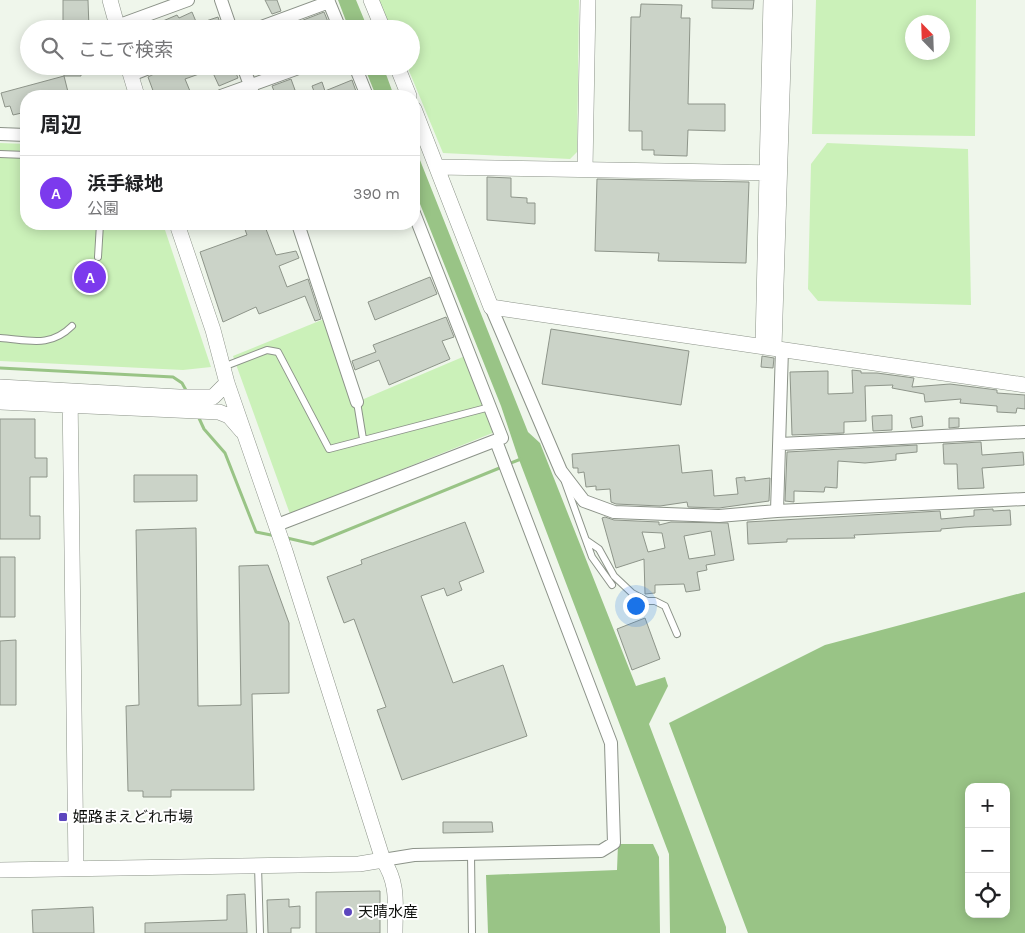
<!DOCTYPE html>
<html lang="ja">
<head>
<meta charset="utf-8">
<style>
	:root { --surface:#fff; --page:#f6f6f6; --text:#202124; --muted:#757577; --line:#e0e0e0; --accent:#7c3aed }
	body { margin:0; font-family:Karla,"Noto Sans JP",sans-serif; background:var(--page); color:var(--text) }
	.controls { position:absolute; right:15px; bottom:15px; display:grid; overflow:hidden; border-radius:10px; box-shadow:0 2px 12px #0003 }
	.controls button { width:45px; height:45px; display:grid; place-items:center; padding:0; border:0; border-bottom:1px solid var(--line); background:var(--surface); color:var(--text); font:25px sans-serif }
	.compass { position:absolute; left:905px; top:15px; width:45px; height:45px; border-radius:50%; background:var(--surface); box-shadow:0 2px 12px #0003; rotate:337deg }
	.you { position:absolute; left:635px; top:605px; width:18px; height:18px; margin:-12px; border:4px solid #fff; border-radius:50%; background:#1a73e8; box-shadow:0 0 0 8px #1a73e833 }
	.badge { display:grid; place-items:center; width:32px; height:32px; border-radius:50%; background:var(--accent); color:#fff; font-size:16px; font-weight:700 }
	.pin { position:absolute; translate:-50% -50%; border:2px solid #fff; box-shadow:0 1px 5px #0006 }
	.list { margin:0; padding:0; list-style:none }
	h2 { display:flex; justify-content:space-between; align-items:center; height:65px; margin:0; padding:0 20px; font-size:21px }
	h2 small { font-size:16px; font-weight:400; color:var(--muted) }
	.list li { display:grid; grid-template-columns:32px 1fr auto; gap:15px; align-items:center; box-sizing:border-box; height:75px; padding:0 20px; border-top:1px solid var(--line) }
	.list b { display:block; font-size:19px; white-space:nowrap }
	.list p { margin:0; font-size:16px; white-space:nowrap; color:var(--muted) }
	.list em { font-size:16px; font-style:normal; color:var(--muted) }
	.icon { flex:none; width:28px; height:28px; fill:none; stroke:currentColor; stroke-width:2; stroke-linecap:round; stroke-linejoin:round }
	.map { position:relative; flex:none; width:1025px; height:933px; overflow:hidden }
	.search { position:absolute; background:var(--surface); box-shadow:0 2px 12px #0003; left:20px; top:20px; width:400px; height:55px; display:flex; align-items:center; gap:12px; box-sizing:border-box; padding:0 18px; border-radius:28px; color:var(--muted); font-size:19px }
	.panel { position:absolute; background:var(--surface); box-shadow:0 2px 12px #0003; left:20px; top:90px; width:400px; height:140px; border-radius:20px }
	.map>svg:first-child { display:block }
	.green { fill:#cbf1b9; fill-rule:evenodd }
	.water { fill:#99c486; fill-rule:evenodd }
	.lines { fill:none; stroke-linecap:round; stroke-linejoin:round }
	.stream { stroke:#99c486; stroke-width:3 }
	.building { fill:#cbd3c8; stroke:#8e958a; fill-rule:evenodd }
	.service-casing { stroke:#8c9389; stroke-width:8 }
	.minor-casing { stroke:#8c9389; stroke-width:14 }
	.tertiary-casing { stroke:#8c9389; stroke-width:16 }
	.service { stroke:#fff; stroke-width:6 }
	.minor { stroke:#fff; stroke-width:12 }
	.tertiary { stroke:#fff; stroke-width:15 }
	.poi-dot { fill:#5c46be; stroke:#fff; stroke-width:2 }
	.labels { text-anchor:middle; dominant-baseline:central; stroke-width:4; stroke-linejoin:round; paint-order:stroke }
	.poi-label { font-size:15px; fill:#0e100d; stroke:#fff; text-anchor:start }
</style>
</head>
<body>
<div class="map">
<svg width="1025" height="933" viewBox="0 0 1025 933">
	<rect width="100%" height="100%" fill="#eff6eb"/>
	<path class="green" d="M379,0H579L577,152L570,159L443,153L407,66H411V29H391Z
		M816,0H976L975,136L812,134ZM942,22V52H912V22Z
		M0,143L26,144V224H163L211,367L183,370L0,361Z
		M827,143L968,149L971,305L818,301L808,289L811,164Z
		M324,319L352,404L465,356L495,432L290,514L233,356Z"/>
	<path class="water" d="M338,0H356L368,29H349Z
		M364,66H383L394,96H376Z
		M414,145L528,432L540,443L636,686L665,677L668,686L649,724L726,927V933H670L669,854L518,457L501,406L414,189Z
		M1025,592V933H748L669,723L825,645ZM969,787H1006V914H969Z
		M618,844H653L659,857L660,933H488L486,875L617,870Z"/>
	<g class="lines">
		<path class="stream" d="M0,368L173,377L182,383L187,392
			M198,416L204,429L225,453L256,532L276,536
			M508,464L521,459
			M287,538L313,544L502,467"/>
	</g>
	<path class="building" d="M63,0H88L89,29H63Z
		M265,0H277L281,11L272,14Z
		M712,0H754L753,9L712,8Z
		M641,4L682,5L681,18H690L688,104H725V131L688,130L687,156L654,155V150H642V131H629L631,17H640Z
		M192,12L197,24L218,17L222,29H187L185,25L176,29H144L177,15L179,18Z
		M324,12L331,29H280Z
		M64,66H81V76H64Z
		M170,66H195L199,74L185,79L192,96H155L148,77Z
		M217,66H233L238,78L219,86L213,73L219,70Z
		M64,76L69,96H26V112L13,115L10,106L5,107L1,93Z
		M291,79L295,90L276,96L272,86Z
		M352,80L357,94L351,96H312L315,94L312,86L322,82L325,91Z
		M487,177L511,178V197L527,198V203H535V224L487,220Z
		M597,179L749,182L746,263L658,261L659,253L595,251Z
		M243,224H264L276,255L296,251L299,258L279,266L287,287L308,279L321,319L315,321L305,296L259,314L256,307L223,322L200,252L247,235Z
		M430,277L437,294L375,320L368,302Z
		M446,317L454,337L442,341L450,359L389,385L379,360L355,370L352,361L376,352L373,345Z
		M551,329L689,351L681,405L542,384Z
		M762,356L774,358L773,368L761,367Z
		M852,370L861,371V373H877L914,378L912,387L950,384L997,390V393L1025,395V409L1017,408L1016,413L997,412V406L960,403L961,399L925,402L924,394L892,388L893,385L865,386L866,421L844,422V433L792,435L790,372L828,371V394L853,393Z
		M892,415V430L873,431L872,416Z
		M922,416L923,426L912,428L910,418Z
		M949,418H959V427L949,428Z
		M0,419H35V458H47V477H30V516H40V539H0Z
		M981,442L982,455L1023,452L1024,465L982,468L984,488L958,489L957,464H944L943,444Z
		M679,445L682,473L712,470L714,496L738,494L736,478L745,477V481L770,478L769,501L719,508L688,507L687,502L660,506L616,504L611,502L610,489L596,490V486L586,487L584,472L578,473V468H573L572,454Z
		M917,445V452L896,454V460L865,463L838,461L837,488L825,487L824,492L794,491V502L785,501L787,452Z
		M134,475H197V501L134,502Z
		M993,509V511L1010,510L1011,525L965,527L941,529V531L854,535L855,538L787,539V542L748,544L747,522L940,511L941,519L974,516V510Z
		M605,517L614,520L659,522V525L671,522L728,523L734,560L706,565L707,570L697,572L700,590L686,592L684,584L655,585V593L645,594L644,559L616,568L602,518ZM711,531L715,555L689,559L684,536ZM642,532L662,533L665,548L648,552Z
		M465,522L484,572L459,582L462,590L447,596L444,588L421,596L453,683L503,665L527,736L402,780L377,710L386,707L354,619L344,623L327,577L362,564L361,560Z
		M196,528L198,706L241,705L239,566L268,565L289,623V693L252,694L254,790H171V797H143V791H128L126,706L139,705L136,530Z
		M0,557H15V617H0Z
		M645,618L660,659L632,670L617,629Z
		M16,640V705H0V641Z
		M443,822H492L493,832L443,833Z
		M380,891V933H316V892Z
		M245,894L247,933H145V923L227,920V895Z
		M289,899V907L300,906V928H291V933H268L267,900Z
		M93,907L94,933H33L32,910Z"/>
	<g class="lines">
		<defs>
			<path id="service" d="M0,154L26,155
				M98,257L100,224
				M0,338C29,340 50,348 72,326
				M223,367L267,350L278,352L329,449L490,407
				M357,402L363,439
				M565,482L592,557L612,585
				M586,540L599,549L614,576L632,593L647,601H655L665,606L677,634
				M471,854L472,933
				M258,866L260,933"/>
			<path id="minor" d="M221,0L231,29
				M328,0L340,29
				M117,26L188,0
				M256,29L329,2
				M243,66L254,96
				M355,66L367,96
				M131,75L154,66
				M221,96L304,66
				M0,134L26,135
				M298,224L357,402
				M491,307L561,471L584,501L614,512L719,516L777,511L1025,499
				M780,444L1025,432
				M777,511L782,349
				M277,525L502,438L414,213
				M383,860L414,855L601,851L614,843L611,743L496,441"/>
			<path id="tertiary" d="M110,0L118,29
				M371,0L383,29
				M128,66L137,96
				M397,66L409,96
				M414,109L491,307L1025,385
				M437,167L775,173
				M585,169L588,0
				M763,345L771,0
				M774,347L785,0
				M0,387L179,397H213L227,383
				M70,391L76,868
				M0,402L219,412L229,416L242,431
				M383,860C399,884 395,905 395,933
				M0,870L359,864L383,860L285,551L227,383L213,330L177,224"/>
		</defs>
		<use href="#service" class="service-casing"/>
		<use href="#minor" class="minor-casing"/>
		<use href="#tertiary" class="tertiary-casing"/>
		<use href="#service" class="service"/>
		<use href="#minor" class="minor"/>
		<use href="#tertiary" class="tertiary"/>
	</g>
	<g class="poi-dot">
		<rect x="58" y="812" width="10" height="10" rx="2.5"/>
		<circle cx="348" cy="912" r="5"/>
	</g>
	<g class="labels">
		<g class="poi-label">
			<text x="73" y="817">姫路まえどれ市場</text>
			<text x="358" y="912">天晴水産</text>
		</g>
	</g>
</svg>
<div class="controls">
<button>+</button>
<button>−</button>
<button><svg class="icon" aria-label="locate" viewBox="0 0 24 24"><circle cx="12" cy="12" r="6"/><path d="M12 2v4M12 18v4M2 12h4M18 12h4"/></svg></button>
</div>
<svg class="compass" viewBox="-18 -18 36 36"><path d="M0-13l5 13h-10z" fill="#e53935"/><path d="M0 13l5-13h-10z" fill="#757577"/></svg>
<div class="you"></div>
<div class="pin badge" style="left:90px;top:277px">A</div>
<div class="search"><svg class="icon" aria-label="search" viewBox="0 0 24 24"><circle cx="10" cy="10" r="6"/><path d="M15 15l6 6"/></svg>ここで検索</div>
<section class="panel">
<h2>周辺<small></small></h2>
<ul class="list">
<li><span class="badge">A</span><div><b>浜手緑地</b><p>公園</p></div><em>390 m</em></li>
</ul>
</section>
</div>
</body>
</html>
